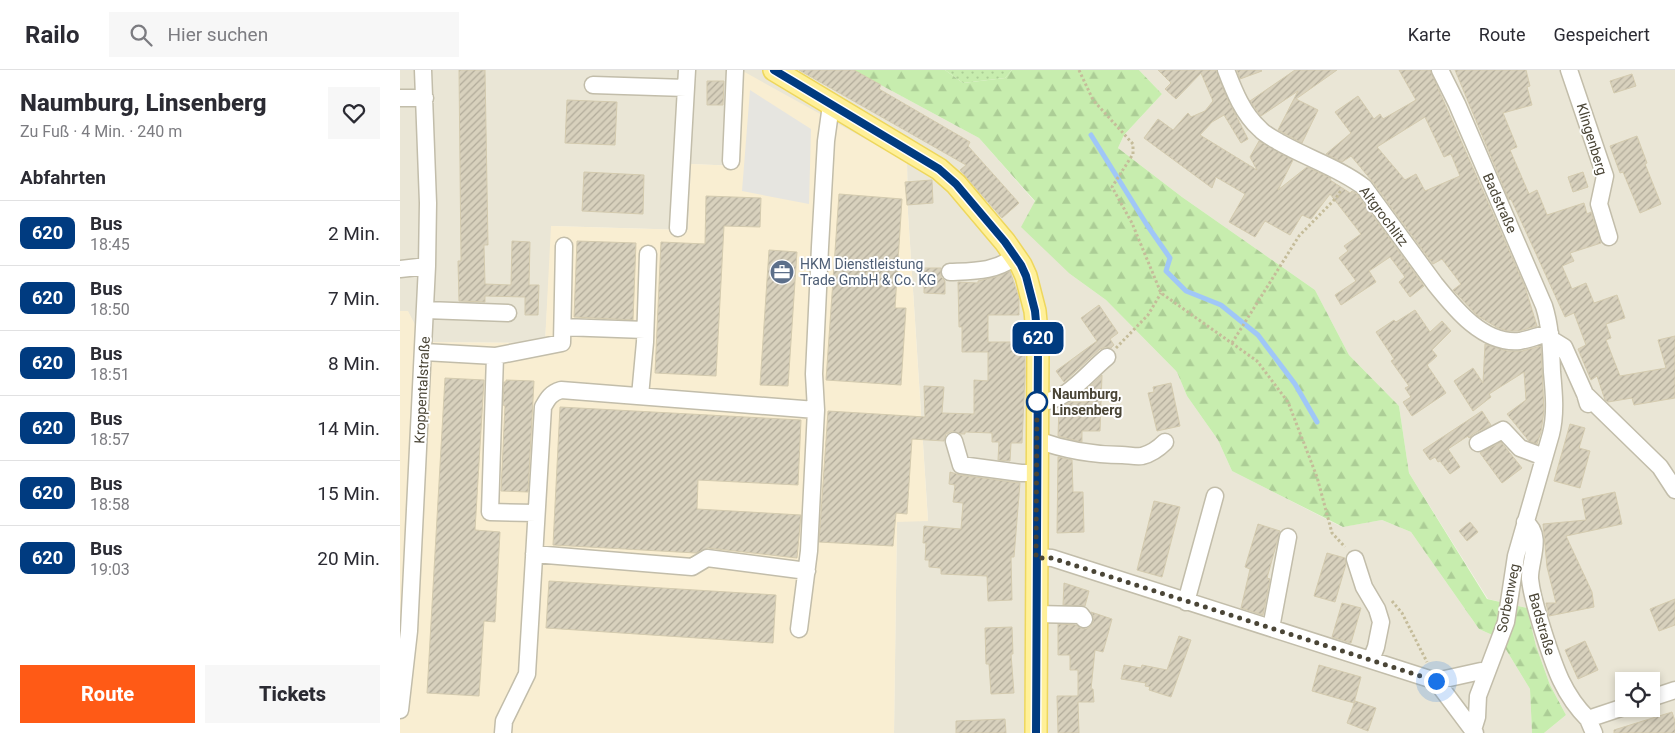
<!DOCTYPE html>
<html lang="de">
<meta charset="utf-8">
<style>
:root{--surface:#fff;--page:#f7f7f7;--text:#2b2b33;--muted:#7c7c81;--line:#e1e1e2;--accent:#ff5a16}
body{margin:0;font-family:Roboto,sans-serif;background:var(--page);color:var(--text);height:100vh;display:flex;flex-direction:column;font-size:19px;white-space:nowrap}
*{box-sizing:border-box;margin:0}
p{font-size:16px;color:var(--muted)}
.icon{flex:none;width:28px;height:28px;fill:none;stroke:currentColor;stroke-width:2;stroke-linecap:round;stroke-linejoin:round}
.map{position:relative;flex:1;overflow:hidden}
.panel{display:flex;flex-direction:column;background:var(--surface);width:400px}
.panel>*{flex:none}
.badge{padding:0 10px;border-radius:8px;font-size:18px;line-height:32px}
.tools{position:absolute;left:1215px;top:602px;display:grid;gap:10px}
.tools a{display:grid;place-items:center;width:45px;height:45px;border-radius:0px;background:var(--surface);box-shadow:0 2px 8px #0003;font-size:25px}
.you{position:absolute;width:25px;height:25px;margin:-12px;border:4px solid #fff;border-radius:50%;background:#1a73e8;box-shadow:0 0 0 8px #1a73e833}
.map>.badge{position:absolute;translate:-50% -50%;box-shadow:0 0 0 2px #fff}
h2{padding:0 20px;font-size:19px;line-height:45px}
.round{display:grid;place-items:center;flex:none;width:52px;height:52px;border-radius:0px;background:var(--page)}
.headline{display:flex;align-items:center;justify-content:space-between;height:85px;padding:0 20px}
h1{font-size:24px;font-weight:800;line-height:38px}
.button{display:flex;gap:10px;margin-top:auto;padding:10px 20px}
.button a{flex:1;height:58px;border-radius:0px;background:var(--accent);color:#fff;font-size:20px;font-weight:800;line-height:58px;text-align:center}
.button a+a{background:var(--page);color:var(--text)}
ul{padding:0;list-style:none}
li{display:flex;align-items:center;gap:15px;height:65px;padding:0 20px;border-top:1px solid var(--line)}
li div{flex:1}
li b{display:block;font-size:19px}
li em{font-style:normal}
li .badge{min-width:55px;font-weight:700;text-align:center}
header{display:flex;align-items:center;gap:30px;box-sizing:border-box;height:70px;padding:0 25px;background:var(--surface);border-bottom:1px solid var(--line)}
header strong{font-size:24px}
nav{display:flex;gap:28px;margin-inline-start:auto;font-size:18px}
.search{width:350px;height:45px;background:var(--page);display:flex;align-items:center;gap:12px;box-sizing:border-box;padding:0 18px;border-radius:0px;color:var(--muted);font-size:19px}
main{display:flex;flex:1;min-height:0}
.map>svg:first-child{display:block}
.residential{fill:#eae6d6;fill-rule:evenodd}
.commercial{fill:#f9eed2}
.grass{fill:url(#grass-dots)}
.forest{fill:url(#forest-firs)}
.parking{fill:#e6e5e0}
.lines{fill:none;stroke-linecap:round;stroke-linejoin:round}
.stream{stroke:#a0c7f7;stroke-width:5}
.building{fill:url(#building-hatch);stroke:#d4cbaf;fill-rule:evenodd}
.minor-casing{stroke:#c2bdaa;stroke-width:19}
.major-casing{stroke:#eed75d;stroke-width:24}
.path{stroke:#c5bc9a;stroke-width:3;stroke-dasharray:2.5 2.5;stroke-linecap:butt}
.minor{stroke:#fff;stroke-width:16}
.major{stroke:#fff098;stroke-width:21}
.line-casing{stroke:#fff;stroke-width:11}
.line{stroke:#003b80;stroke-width:8}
.walk{stroke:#4a4536;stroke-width:5;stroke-dasharray:0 9}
.stop-dot{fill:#fff;stroke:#003b80;stroke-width:2.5}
.labels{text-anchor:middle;stroke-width:4;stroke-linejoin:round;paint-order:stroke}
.street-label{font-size:14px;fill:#4a4536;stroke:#fff}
.service-label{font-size:14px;fill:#4e5e75;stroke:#fff;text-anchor:start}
.stop-label{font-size:14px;font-weight:bold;fill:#4a4536;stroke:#fff;text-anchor:start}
</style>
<header>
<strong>Railo</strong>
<div class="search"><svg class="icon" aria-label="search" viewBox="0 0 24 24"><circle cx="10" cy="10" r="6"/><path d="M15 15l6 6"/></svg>Hier suchen</div>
<nav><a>Karte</a><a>Route</a><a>Gespeichert</a></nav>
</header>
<main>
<section class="panel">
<div class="headline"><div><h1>Naumburg, Linsenberg</h1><p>Zu Fuß · 4 Min. · 240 m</p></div><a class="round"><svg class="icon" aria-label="heart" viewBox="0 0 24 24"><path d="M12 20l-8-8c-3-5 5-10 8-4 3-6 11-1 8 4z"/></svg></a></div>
<h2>Abfahrten</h2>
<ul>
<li><span class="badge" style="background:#003b80;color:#fff">620</span><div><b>Bus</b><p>18:45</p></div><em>2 Min.</em></li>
<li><span class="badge" style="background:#003b80;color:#fff">620</span><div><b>Bus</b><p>18:50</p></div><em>7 Min.</em></li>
<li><span class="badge" style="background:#003b80;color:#fff">620</span><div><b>Bus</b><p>18:51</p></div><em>8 Min.</em></li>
<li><span class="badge" style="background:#003b80;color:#fff">620</span><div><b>Bus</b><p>18:57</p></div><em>14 Min.</em></li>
<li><span class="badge" style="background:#003b80;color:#fff">620</span><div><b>Bus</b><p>18:58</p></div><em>15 Min.</em></li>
<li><span class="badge" style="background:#003b80;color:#fff">620</span><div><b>Bus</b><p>19:03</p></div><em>20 Min.</em></li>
</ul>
<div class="button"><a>Route</a><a>Tickets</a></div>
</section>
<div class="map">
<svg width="1275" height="663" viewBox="0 0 1275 663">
<defs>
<pattern id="grass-dots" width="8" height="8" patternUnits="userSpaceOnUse" patternTransform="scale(1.25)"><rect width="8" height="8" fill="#c7edae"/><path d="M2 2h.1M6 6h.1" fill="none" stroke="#accd96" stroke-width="1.8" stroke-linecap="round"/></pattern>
<pattern id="forest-firs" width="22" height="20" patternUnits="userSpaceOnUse" patternTransform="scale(1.25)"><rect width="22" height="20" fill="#c7edae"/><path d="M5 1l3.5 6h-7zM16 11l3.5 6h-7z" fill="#accd96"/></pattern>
<pattern id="building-hatch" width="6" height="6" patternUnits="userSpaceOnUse" patternTransform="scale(1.25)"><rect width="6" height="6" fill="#d8d1bd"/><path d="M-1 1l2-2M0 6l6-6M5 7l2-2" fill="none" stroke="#b1ab9a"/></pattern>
</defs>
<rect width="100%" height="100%" fill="#f5f3e8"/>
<path class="residential" d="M0 0H453L579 68 635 132 670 204 706 230 777 302 787 326 818 370 832 401 942 457 982 450 1011 462 1079 559 1099 568 1130 619 1132 663H494L497 451 528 450 508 143 507 92 338 96 291 94 288 160 152 156 145 273 24 272 8 242 0 241Z
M739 0H1275V663H1144L1166 645 1150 615 1136 576 1127 538 1088 529 1009 403 999 336 949 285 915 220 782 127 718 78 724 65 762 24ZM1224 611H1251V639H1224Z"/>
<path class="commercial" d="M341 0 507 92 508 143 528 451 497 452 494 663H0V241H8L24 272 145 273 151 156 288 160 291 94 338 96Z"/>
<path class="grass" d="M545 0H612L605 8 563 13Z"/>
<path class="forest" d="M453 0H545L563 13 605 8 612 0H739L762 24 724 65 718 78 782 127 915 220 949 285 999 336 1009 403 1087 529 1127 538 1136 576 1150 615 1166 645 1144 663H1132L1130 619 1099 568 1079 559 1011 462 982 450 943 457 832 401 818 370 787 326 777 302 706 230 670 204 621 157 635 131 579 68Z"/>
<path class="parking" d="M350 20 411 59 409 134 342 121Z"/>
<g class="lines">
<path class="stream" d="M691 65 747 155 770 188 766 201 786 221 821 235 858 265 895 314 917 352"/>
</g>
<path class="building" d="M59 0H85L88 175H84L85 214 111 215 112 171 130 172 129 215H139L138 245H125V227L85 226V232L59 231 58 191H61Z
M399 0H454L481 15 479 19 570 72 568 76 619 133 602 148 560 100 566 95Z
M758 0H816L827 28 848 69 841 73 824 45 812 52 800 65 857 100 850 87 859 71 893 90 878 120 907 97 931 108 930 110 950 123 952 121 957 124 1024 216 1010 227 999 212 1005 207 990 187 969 201 976 212 941 235 935 225 956 211 939 188 948 181 944 176 961 164 930 124 911 149 902 145 890 165 865 151 855 167 829 152 845 124 816 107 812 118 744 68 758 49 773 60 788 43 791 47 805 41 813 31 801 3 776 29 765 19 771 13Z
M837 0H861L862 1 840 9Z
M895 0H937L896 29 918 40 902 73 878 60 898 21 861 46 850 31Z
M999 0H1030L1125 217 1137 256 1119 261H1108L1098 258 1078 246 1053 220 1061 214 1042 189 1033 194 972 111 951 86 942 92 926 84 951 63 935 42 958 26 974 49 980 44 983 49 1016 30ZM1025 47 1044 87 1051 84 1060 106 1025 121 1016 104 1005 110 977 77Z
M1055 0H1126L1130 16 1127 17 1132 35 1103 43 1117 77 1110 80 1129 124 1137 120 1147 145 1184 133 1187 144 1191 142 1201 173 1170 183 1174 191 1162 196 1172 219 1186 213 1194 233 1217 225 1225 248 1206 254 1211 268 1206 270 1220 306 1266 298 1258 270 1275 266V328L1234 335 1232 328 1208 332 1205 330 1197 306 1191 310 1178 279 1186 275 1174 243 1165 247 1111 129 1109 130Z
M1232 4 1236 16 1214 23 1210 11Z
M307 11H324L323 35H307Z
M167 30 217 32 215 75 165 73Z
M1237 66 1247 93 1245 94 1261 134 1240 143 1223 102 1220 103 1210 76Z
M184 102 244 105 243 144 182 141Z
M1183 102 1188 117 1173 122 1168 107Z
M532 110 533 133 507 135 505 112Z
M439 124 502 129 495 238H506L501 315 426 310Z
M306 126 361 128 360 157 324 156 316 306 255 303 261 172 305 174Z
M177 171 236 173 233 250 174 247Z
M369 180 397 182 388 316 360 315Z
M524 198H541V207L545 211V224L524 223Z
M610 201 619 228V245H588V272H625V306L622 373H611L610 391 598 390 599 372H592V363L565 362V364H561L552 361 546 364 544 371 512 369 507 444 496 443 493 476 419 472 428 341 525 347 524 316 544 317 542 343 574 344V310L588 311V282H562V257H559L558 212 578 213V211L595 207Z
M699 235 718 263 710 269 714 275 711 278 706 277 700 279 664 312 656 301 697 271 681 248Z
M1015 240 1030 262 1042 251 1051 261 1032 280 1037 286 1027 295 1046 323 1012 346 1003 332 1011 327 1005 318 1009 316 991 291 994 289 976 262 994 250 996 252Z
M1085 274 1107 281H1122L1141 276 1144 341 1141 362 1137 374 1129 371 1107 344 1126 330 1124 302 1089 324 1091 327 1073 341 1054 311 1073 298 1083 313Z
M702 305 700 361H682V372L658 366 659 338 671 332H687V319Z
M45 308 84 310 75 460 100 462 95 552 84 551 79 626 27 623Z
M106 310 134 311 128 422 101 421 105 336 103 335 104 312H106Z
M771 313 780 356 757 361 748 323 754 322 753 317Z
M160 337 401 350 398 415 298 410 297 439 401 445 397 488 308 478 296 483 153 475Z
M1082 341 1091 355 1073 364 1069 368 1068 366 1048 379 1060 397 1050 404 1040 391 1038 392 1035 387 1030 390 1023 380Z
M1170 354 1185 358 1179 378 1190 381 1180 418 1154 411Z
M1101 372 1122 398 1102 413 1080 383Z
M658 387 672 390 673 422H683L684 462 657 463Z
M550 402 560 405 620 413 614 487H611L612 530 588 531 587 506 541 504V498L529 497V490H525L526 473H523L524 456 561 459 563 433 553 432 555 415 549 414Z
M1215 422 1222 454 1166 466 1192 522 1194 537 1149 546 1146 533H1156L1147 497 1143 454 1186 450 1182 429Z
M754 431 780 437 762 507 737 500Z
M1070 452 1078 462 1067 471 1059 461Z
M858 454 880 461 867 508 870 509 863 545 841 538 850 499 845 497Z
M927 483 945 488 946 494 935 532 914 526Z
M149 511 376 525 373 573 146 558Z
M664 513 689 521 685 536 663 535Z
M1275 529V555L1259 561 1250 539Z
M942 533 961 538 951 573 932 567Z
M691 542 712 549 703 582 695 580 691 619H693L694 632H678L679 663H658L657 626H678V600H670V585H658V554L676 555 681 558 686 559 690 557 693 552 694 547Z
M612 557 613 584H611L614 623 591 624 589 594H586L585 558Z
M779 566 791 570 771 627 749 620 750 617 745 616 746 613 721 609 724 595 741 598 742 595 767 600Z
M1185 571 1198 600 1178 609 1165 580Z
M919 595 961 607 954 633 912 621Z
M955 631 976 638 968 661 947 653Z
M1272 642 1275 651V663H1214V660Z
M605 649 606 663H556V651Z"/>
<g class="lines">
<defs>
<path id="minor" d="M826 0C834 21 843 44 860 59 865 65 873 68 879 72 907 88 939 98 964 117L1035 214C1055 239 1084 275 1120 271 1130 269 1140 265 1150 263
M1040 0 1057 34 1144 236C1151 258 1151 280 1152 302 1154 323 1156 344 1151 364L1116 486 1106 552 1078 626 1077 647 1073 660
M1169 0 1205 106 1199 134 1209 167
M193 15 286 18
M0 28H25
M331 91 335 0
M278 158 287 0
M0 199 27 196
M550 202C574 201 595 202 616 186
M26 240 108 243
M163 257 245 260
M1151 269 1164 277 1185 324 1188 334
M24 282 95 286 162 273 164 176
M95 286 90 442 136 443
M1185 324 1260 397 1275 420
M240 326 245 272 248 184
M638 332C666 333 686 304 707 287
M637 370C665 380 692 385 722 385 728 385 736 387 742 386 750 384 759 378 765 372
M554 371 561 395 621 403H637
M1078 373 1103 360 1120 378 1144 387
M1125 452C1144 465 1129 492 1130 509 1132 528 1138 544 1143 561 1154 595 1162 623 1188 649L1224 637
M134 484 292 497 307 488 407 501
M636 487 652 488 1036 611 1081 601 1086 603
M955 489 964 517 977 539 981 552 976 577 971 590
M786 532 815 426
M636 544 681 545 684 549
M871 558 888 467
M399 559 409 481 416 340 414 304 420 177 426 71 431 35
M1036 611 1075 663
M1251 628 1275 620
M0 640 9 561 27 196 28 133 23 0
M1188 649 1194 663
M103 663 104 651 127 604 143 337C148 328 151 323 161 320L416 340"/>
<path id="major" d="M374 0 539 99 556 114 605 172 621 195 626 206 635 241 638 273 636 663"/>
</defs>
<use href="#minor" class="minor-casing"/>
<use href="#major" class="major-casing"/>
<path class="path" d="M679 0 693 30 733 74V84L712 117 732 153 761 223 857 291 888 332 917 407 932 463 945 477
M832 273 899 166 936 128 942 119
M716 278 748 245 761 223
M992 531 1002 543 1027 592"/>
<use href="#minor" class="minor"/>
<use href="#major" class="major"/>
</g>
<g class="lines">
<defs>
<path id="line" d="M374 0 539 99 556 114 605 172 621 195 626 206 635 241 638 273 636 663"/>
</defs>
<use href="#line" class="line-casing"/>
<use href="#line" class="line"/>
<path class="walk" d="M637 332 636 488H652L1036 611"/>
</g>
<defs>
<symbol id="office-disc" viewBox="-11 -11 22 22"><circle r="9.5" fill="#5c6f8a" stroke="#fff"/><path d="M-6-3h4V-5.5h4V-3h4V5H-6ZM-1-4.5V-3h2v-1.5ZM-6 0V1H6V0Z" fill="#fff"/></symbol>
</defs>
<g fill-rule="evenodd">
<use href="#office-disc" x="368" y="188" width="28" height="28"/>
</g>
<circle class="stop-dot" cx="637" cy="332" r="10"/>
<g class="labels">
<g class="street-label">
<text transform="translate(1192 69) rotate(73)" y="5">Klingenberg</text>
<text transform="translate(1100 133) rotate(66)" y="5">Badstraße</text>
<text transform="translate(984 146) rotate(53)" y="5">Altgrochlitz</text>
<text transform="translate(22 320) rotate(-87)" y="5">Kroppentalstraße</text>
<text transform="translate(1108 528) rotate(-79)" y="5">Sorbenweg</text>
<text transform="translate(1142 554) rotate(74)" y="5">Badstraße</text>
</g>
<g class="service-label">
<text x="400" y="199">HKM Dienstleistung<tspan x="400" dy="16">Trade GmbH &amp; Co. KG</tspan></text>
</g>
<g class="stop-label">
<text x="652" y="329">Naumburg,<tspan x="652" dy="16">Linsenberg</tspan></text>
</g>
</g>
</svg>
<div class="tools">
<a><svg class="icon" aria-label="locate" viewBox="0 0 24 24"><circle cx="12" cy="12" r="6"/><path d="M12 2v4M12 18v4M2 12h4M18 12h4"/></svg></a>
</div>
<div class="you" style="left:1036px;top:611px"></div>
<b class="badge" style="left:638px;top:268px;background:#003b80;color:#fff">620</b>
</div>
</main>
